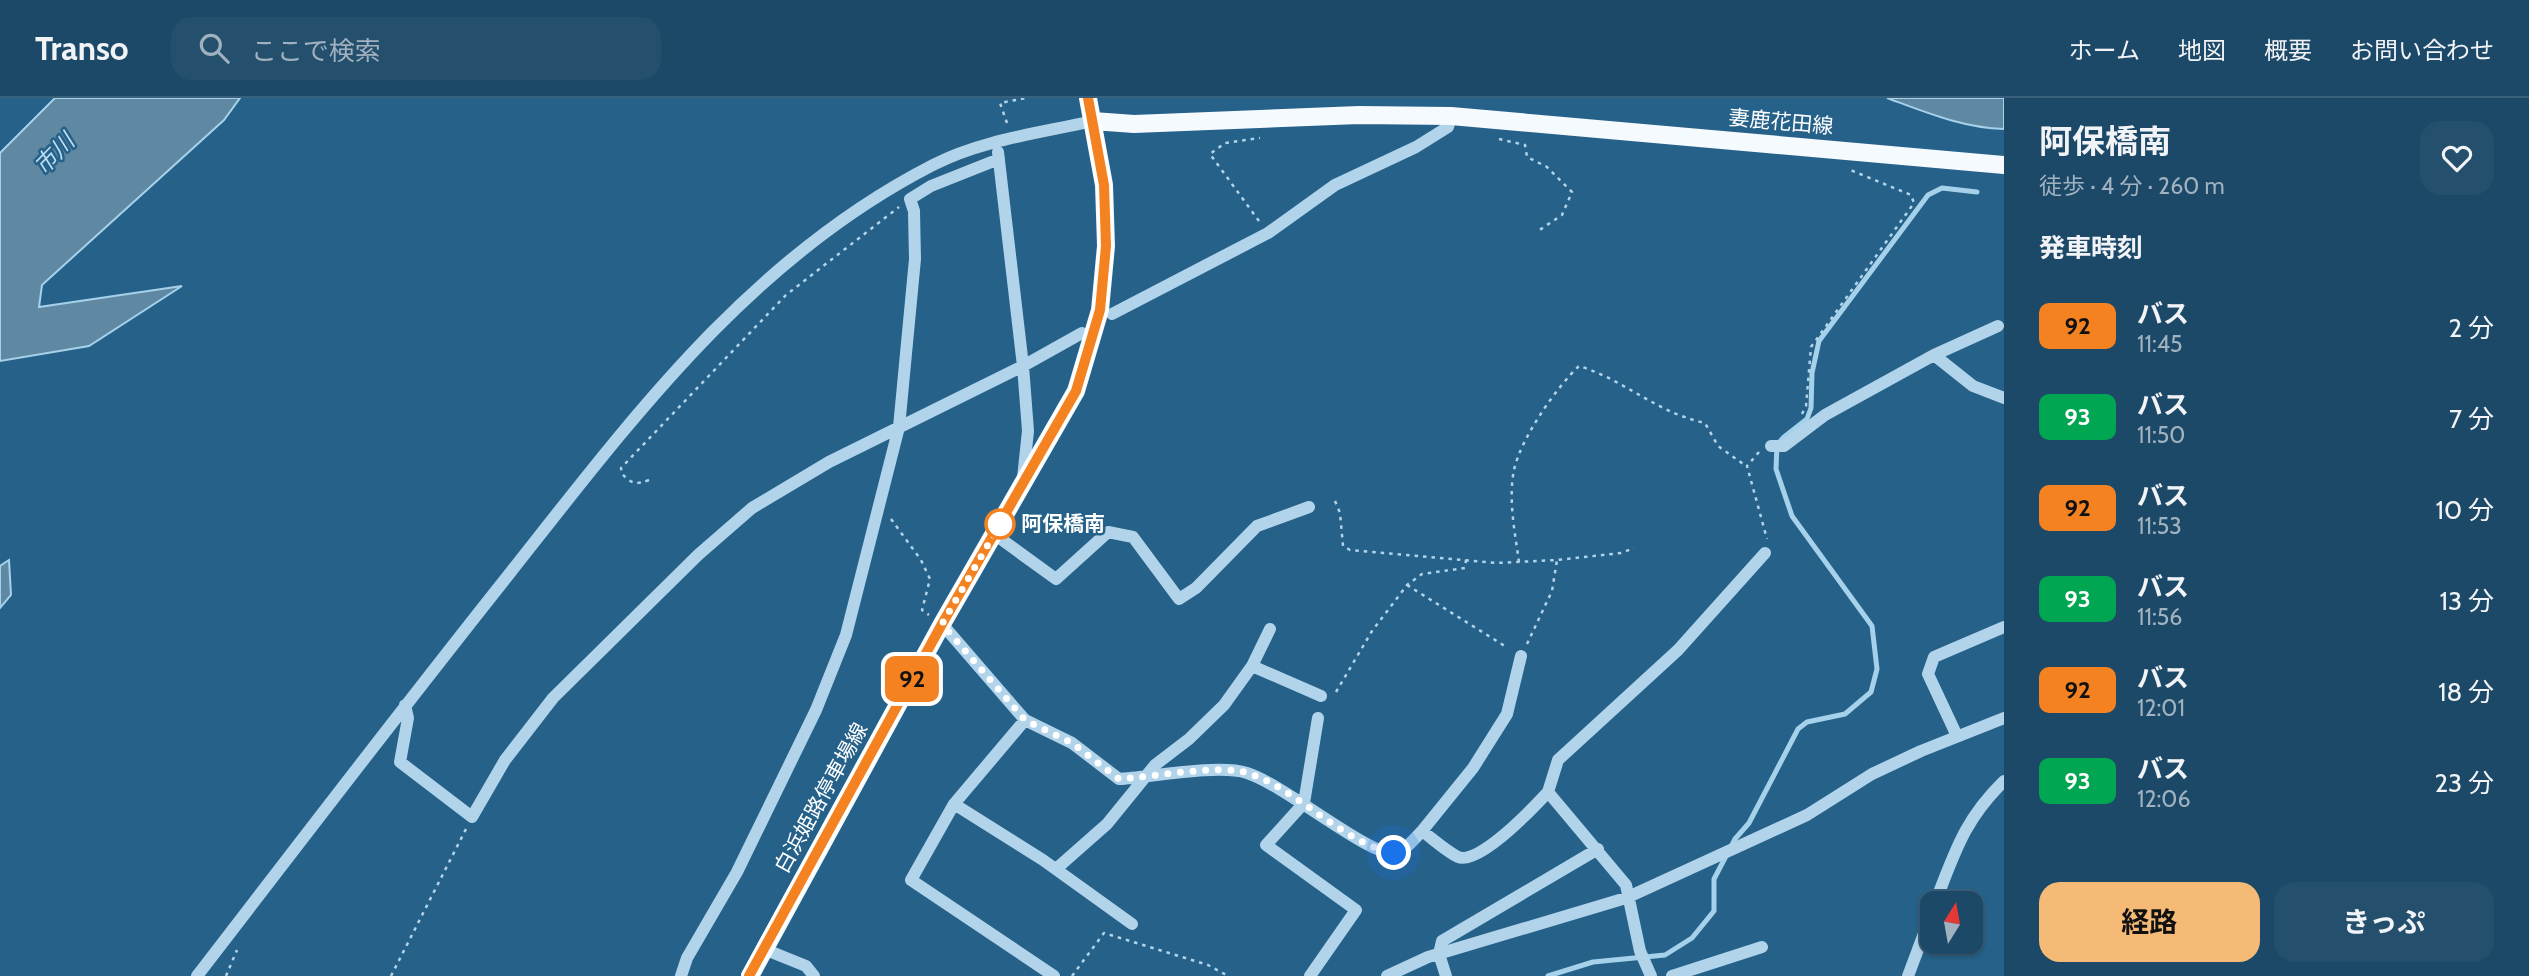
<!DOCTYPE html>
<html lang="ja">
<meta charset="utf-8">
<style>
:root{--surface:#1c4967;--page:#25506d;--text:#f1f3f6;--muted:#a0b2c0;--line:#3a617b;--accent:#f4ba76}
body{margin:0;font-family:Cabin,"Noto Sans JP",sans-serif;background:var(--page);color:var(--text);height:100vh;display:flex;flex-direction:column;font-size:26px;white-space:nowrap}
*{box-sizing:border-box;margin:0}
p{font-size:23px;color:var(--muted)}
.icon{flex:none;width:38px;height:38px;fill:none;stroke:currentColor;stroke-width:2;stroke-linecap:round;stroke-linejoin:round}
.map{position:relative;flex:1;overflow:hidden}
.sheet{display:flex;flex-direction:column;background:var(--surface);width:525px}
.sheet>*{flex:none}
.badge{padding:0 14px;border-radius:10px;font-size:24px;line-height:46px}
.needle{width:46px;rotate:11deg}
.buttons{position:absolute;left:1920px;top:793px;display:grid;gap:14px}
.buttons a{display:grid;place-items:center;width:63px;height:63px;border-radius:14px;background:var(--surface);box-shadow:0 2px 5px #0004,0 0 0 2px var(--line);font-size:35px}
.you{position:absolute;width:35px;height:35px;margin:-18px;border:5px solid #fff;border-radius:50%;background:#1a73e8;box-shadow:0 0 0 10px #1a73e833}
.map>.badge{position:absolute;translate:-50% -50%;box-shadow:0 0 0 4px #fff}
h2{padding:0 35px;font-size:26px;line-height:63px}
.round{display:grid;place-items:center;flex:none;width:74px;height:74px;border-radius:21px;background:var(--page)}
.overview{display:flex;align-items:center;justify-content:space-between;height:119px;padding:0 35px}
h1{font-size:33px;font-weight:700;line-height:52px}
.button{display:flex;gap:14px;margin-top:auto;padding:14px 35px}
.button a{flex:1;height:80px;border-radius:21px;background:var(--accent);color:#111;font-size:28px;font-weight:700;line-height:80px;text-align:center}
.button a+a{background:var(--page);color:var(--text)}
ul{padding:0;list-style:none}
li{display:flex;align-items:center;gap:21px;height:91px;padding:0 35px}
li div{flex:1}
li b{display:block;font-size:26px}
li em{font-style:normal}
li .badge{min-width:77px;font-weight:700;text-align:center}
header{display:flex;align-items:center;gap:42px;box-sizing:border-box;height:98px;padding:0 35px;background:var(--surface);border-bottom:2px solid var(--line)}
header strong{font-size:33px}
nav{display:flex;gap:38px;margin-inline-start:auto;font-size:24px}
.search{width:490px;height:63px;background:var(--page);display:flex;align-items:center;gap:18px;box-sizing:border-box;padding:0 24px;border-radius:21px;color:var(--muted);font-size:26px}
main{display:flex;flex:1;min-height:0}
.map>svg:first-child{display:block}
.water{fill:#5f88a3;stroke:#a6d1ea;stroke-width:2}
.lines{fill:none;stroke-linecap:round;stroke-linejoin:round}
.stream{stroke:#a6d1ea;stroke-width:5}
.path{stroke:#b2d4ea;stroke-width:2.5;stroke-dasharray:3.5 5;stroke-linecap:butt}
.minor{stroke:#b2d4ea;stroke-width:12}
.major{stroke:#f5fafe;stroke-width:18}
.line-casing{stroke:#fff;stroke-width:16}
.line{stroke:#f58220;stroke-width:10}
.walk{stroke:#fff;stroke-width:7;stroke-dasharray:0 12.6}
.stop-dot{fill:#fff;stroke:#f58220;stroke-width:3.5}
.labels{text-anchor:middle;stroke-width:5;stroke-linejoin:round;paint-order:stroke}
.street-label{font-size:21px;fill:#fff;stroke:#256189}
.stop-label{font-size:21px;font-weight:bold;fill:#fff;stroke:#256189;text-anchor:start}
.water-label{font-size:23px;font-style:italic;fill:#bdddf1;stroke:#256189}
</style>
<header>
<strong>Transo</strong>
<div class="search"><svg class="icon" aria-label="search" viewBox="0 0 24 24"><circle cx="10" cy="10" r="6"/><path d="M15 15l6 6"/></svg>ここで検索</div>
<nav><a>ホーム</a><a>地図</a><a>概要</a><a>お問い合わせ</a></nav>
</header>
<main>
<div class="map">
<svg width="2004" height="878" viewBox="0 0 2004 878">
<rect width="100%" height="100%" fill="#256189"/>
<path class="water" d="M55 0H240L224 22 42 187 39 209 182 188 89 248 0 263V55Z
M1887 0H2004V31C1963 30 1925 14 1887 0Z
M9 462 11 497 0 510V468Z"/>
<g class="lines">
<path class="stream" d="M1548 878 1593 864 1665 857 1692 840 1714 813V781L1735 741 1749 725 1798 631 1807 624 1845 616 1871 594 1877 571 1872 528 1792 418 1776 371 1777 347 1784 339 1807 321 1811 310 1812 275 1819 243 1928 97 1942 90 1977 94"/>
<path class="path" d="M1007 25 1000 5 1026 0
M1499 41 1525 47 1527 59 1547 69 1572 94 1562 117 1538 133
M1259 123 1210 56 1225 45 1260 40
M1802 316 1806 308 1811 249 1914 105 1911 97 1848 71
M1759 354 1747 368 1767 441
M649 382C636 387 632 386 622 376L621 370 786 197 899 109
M1335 403 1340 415 1343 448 1350 452 1496 465 1557 462 1621 455 1634 450
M891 421 921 462 930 481 922 512 929 517
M1519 464C1515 435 1508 401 1514 372 1521 340 1556 290 1579 268 1625 282 1655 314 1705 325L1718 348 1746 368
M1407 487 1508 550
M1527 546 1552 493 1557 462
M1336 594 1372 533 1407 487 1422 476 1465 470 1466 462
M226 878 237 852
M391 878 466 731
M1072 878 1104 835 1208 867 1228 878"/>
<path class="minor" d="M998 54 1023 268 1028 333 1023 380
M1112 216 1268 135 1335 87 1416 49 1448 29 1451 18
M1934 257 1998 228
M1771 348H1784L1825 317 1934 257 1973 288 2004 300
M994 436 1056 481 1108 434 1133 439 1179 501 1196 490 1257 428 1309 409
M942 526 1025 622 1072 645 1119 681C1151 679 1218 666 1247 675 1283 686 1368 757 1393 755 1404 755 1414 741 1422 733 1433 741 1446 753 1458 759 1479 768 1534 709 1548 694L1626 787 1640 853 1651 878
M1252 568 1321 598
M405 607 408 620 400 664 472 719 505 662 553 600 698 457 752 410 829 364 1023 268 1082 235
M1025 622 954 706 911 782 1054 878
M1957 638 1928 576 1934 559 2004 529
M1548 694 1558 662 1678 552 1765 455
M954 706 1043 762 1132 826
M1422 733 1473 670 1507 616 1521 558
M1056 771 1107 726 1155 667 1189 641 1224 607 1252 568 1270 531
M1935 805C1955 754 1964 722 2004 683
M764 851 806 868 814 878
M197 878C301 743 404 608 510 475 634 318 751 160 933 67 981 42 1040 35 1093 23
M681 878 687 860 737 774 816 612 846 537 899 329 915 161 914 113 910 101 931 88 999 61
M1310 878 1356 812 1266 747 1304 705 1318 620
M1387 878 1428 859 1626 800 1807 717 1872 676 1921 653 2004 620
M1446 878 1439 856 1442 843 1598 751
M1672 878 1762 849
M1908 878 1932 814"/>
<path class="major" d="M1093 23 1134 26 1359 17 1451 18 2004 67
M750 878 942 526 1076 293 1100 212 1106 148 1104 87 1088 0"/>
</g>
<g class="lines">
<defs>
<path id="line" d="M749 878 942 526 1076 293 1100 212 1106 148 1104 87 1088 0"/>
</defs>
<use href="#line" class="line-casing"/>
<use href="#line" class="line"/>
<path class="walk" d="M1000 426 942 526 1025 622 1072 645 1119 681C1151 679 1220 666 1248 675 1299 692 1342 745 1394 755"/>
</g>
<circle class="stop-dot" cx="1000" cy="426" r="14"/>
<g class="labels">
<g class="street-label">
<text transform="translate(1781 24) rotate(5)" y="7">妻鹿花田線</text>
<text transform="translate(821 700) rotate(-61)" y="7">白浜姫路停車場線</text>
</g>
<g class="stop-label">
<text x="1021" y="433">阿保橋南</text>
</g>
<g class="water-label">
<text transform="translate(54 56) rotate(-46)" y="8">市川</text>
</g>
</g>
</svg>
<div class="buttons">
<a><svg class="needle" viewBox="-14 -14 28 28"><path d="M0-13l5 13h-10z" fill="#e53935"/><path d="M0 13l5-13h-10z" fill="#a0b2c0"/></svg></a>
</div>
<div class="you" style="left:1394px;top:755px"></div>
<b class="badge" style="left:912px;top:581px;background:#f58220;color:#111">92</b>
</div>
<section class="sheet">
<div class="overview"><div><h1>阿保橋南</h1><p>徒歩 · 4 分 · 260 m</p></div><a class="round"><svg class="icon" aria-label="heart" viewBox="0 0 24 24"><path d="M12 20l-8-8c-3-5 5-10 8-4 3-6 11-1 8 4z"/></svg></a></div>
<h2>発車時刻</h2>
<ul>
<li><span class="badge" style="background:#f58220;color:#111">92</span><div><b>バス</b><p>11:45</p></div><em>2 分</em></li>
<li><span class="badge" style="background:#00a651;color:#fff">93</span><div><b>バス</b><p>11:50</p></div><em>7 分</em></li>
<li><span class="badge" style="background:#f58220;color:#111">92</span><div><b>バス</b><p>11:53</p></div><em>10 分</em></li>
<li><span class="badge" style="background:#00a651;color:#fff">93</span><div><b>バス</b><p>11:56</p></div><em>13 分</em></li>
<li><span class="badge" style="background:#f58220;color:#111">92</span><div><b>バス</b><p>12:01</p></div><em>18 分</em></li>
<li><span class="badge" style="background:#00a651;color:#fff">93</span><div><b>バス</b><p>12:06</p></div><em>23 分</em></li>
</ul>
<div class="button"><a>経路</a><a>きっぷ</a></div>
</section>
</main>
